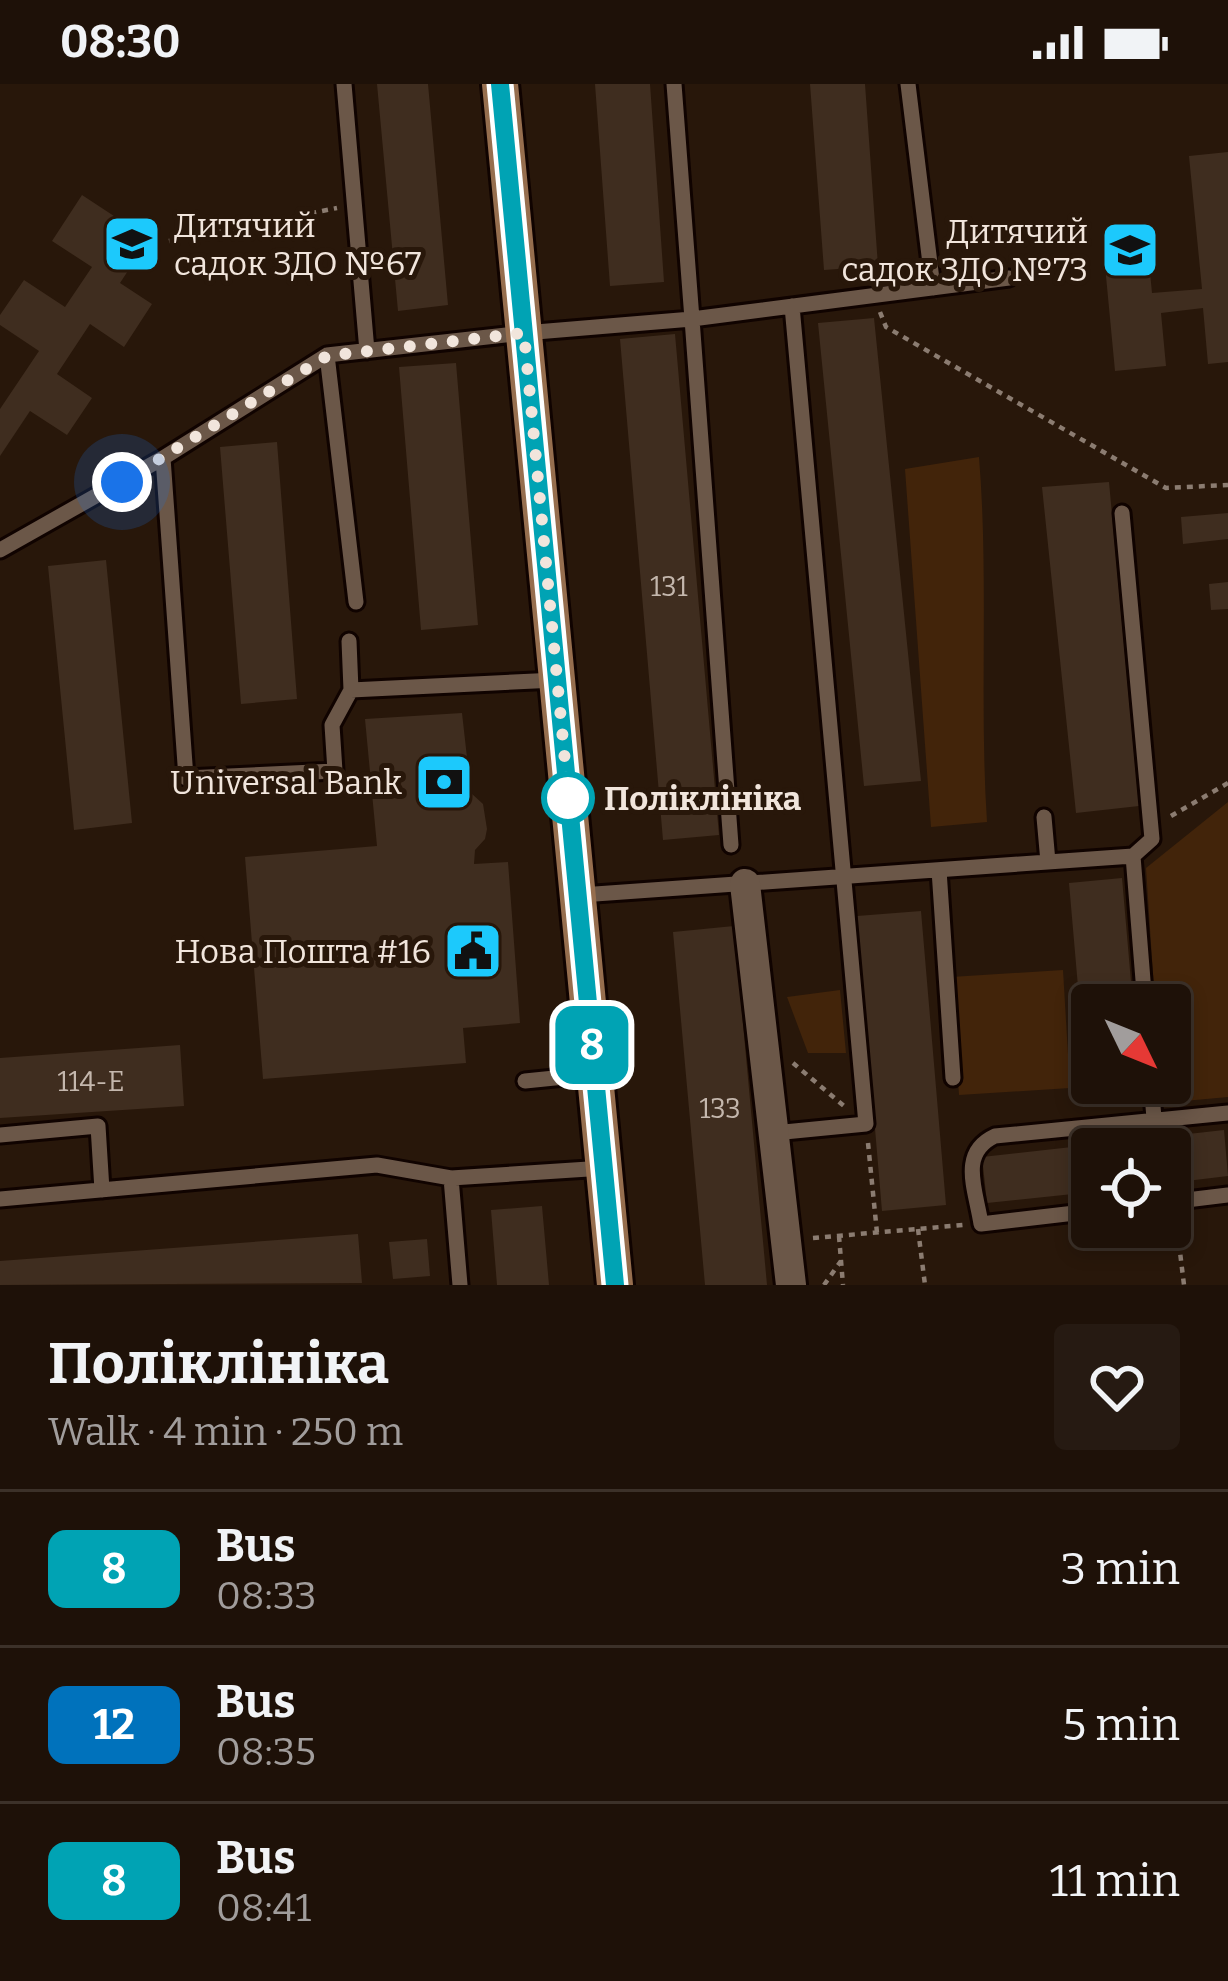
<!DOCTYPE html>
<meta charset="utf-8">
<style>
:root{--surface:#1e1108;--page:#261a12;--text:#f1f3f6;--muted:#a19d9c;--line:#3c3129}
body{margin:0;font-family:Bitter,serif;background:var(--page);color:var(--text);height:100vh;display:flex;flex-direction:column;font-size:45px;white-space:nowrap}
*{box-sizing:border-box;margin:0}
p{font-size:39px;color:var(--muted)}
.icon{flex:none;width:66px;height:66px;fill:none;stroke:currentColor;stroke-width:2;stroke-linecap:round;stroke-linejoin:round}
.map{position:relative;height:1201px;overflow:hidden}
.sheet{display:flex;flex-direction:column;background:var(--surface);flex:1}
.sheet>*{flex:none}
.badge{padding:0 24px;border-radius:18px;font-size:42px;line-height:78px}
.needle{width:78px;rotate:133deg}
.controls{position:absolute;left:1071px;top:900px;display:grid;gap:24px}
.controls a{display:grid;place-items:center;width:120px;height:120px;border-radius:12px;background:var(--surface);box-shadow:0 6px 18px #0003,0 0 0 3px var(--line);font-size:60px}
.you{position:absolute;width:60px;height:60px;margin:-30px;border:9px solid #fff;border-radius:50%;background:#1a73e8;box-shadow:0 0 0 18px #1a73e833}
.map>.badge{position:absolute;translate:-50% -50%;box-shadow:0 0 0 6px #fff}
.round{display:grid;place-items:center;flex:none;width:126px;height:126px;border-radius:12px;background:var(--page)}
.overview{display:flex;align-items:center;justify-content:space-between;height:204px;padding:0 48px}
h1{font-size:57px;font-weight:700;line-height:90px}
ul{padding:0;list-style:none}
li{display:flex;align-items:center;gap:36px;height:156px;padding:0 48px;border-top:3px solid var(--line)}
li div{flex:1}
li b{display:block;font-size:45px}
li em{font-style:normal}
li .badge{min-width:132px;font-weight:700;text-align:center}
.status{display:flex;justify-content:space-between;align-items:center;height:84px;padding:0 60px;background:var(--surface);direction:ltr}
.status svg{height:33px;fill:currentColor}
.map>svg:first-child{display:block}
.green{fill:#42240a}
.building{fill:#3f2d1f}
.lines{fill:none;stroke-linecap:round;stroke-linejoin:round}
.lane-casing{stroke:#100300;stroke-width:21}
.street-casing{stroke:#100300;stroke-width:36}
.secondary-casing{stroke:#100300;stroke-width:42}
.path{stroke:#8b7c71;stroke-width:4.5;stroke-dasharray:6 6;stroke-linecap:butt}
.lane{stroke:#6b5748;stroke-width:15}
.street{stroke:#6b5748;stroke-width:30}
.secondary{stroke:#966e4e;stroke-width:36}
.line-casing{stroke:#fff;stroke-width:27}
.line{stroke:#00a3b4;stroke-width:18}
.walk{stroke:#f1e5dc;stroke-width:12;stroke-dasharray:0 21.6}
.stop-dot{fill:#fff;stroke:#00a3b4;stroke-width:6}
.labels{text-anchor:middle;stroke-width:10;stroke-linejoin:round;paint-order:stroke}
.number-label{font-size:27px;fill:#c4b7ad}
.poi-label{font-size:33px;fill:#f1e5dc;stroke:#28170a;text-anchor:end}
.stop-label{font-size:33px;font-weight:bold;fill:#f1e5dc;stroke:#28170a;text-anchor:start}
</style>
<div class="status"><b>08:30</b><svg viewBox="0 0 49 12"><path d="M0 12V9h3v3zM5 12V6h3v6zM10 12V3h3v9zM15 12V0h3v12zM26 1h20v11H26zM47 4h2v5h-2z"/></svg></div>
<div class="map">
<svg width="1228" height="1201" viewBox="0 0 1228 1201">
<rect width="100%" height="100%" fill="#28170a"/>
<path class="green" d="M979 373C989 495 979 616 987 738L931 743 905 385Z
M1228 718V1013L1162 1019 1160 999H1170V921H1155L1146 784Z
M1063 886 1070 1004 959 1011 951 893Z
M840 906 846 969H808L787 913Z"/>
<path class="building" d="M377 0H428L448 221 398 227Z
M595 0H650L664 198 610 202Z
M810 0H865L878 182 824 186Z
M1228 68V278L1208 280 1203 224 1161 229 1166 282 1115 287 1104 171 1148 167 1152 209 1202 205 1189 72Z
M82 111 149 155 120 199 152 220 124 263 90 240 57 290 92 314 67 351 30 327 0 372V325L39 267 0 241V231L24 196 65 223 92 183 52 157Z
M874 234 921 697 864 702 818 239Z
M675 250 719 751 663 756 620 255Z
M456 279 478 541 421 546 399 283Z
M277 358 297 615 241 620 220 363Z
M1109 398 1139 722 1076 729 1042 403Z
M1228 429V455L1183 460 1181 433Z
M106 476 132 739 74 746 48 482Z
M1228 498V525L1211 526 1209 500Z
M462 629 471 709 483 720 487 745 485 755 475 766 474 780 508 778 520 939 463 944 466 979 263 995 245 773 377 762 365 635Z
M1122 794 1133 921H1092V994L1086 995 1069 799Z
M921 827 946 1121 882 1127 857 832Z
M734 842 767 1201H705L673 848Z
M180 961 184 1022 0 1034V974Z
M1224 1046 1228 1092 1170 1099V1065H1092V1108L987 1119 982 1073Z
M542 1122 549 1201H497L491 1126Z
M358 1150 362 1199 0 1201V1177Z
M427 1155 430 1192 393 1195 389 1158Z"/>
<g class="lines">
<defs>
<path id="lane" d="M344 0 367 267
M908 0 933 204
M327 271 356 518
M163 374 186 694 335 687 332 641 351 606
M0 466 163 374 327 271 524 249 692 235 674 0
M349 557 351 606 556 596
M1044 733 1048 778
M731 761 692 235 1009 194
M1133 772 1145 921
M939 786 953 994
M581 811 1133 772 1152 755 1122 429
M525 997 594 990
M1151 999 1154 1034
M774 1049 866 1040 792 222
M0 1051 98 1042 102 1106
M451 1094 460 1201
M0 1115 377 1081 451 1094 604 1084
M1170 1118 1228 1111
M1092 1127 981 1140C976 1106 958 1069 995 1052L1228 1029"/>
<path id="street" d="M745 800 791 1201"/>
<path id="secondary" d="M500 0 615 1201"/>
</defs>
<use href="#lane" class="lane-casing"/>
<use href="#street" class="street-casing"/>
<use href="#secondary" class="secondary-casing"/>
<path class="path" d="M169 157 337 124
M880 228 886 243 1166 404 1228 401
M1171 732 1228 699
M793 979 844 1022
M868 1059 877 1149
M1176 1135 1184 1201
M918 1145 925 1201
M839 1152 843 1201
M813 1154 963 1141
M824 1201 841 1177"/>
<use href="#lane" class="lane"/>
<use href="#street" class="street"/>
<use href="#secondary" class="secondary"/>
</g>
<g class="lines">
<defs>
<path id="line" d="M500 0 615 1201"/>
</defs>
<use href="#line" class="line-casing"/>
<use href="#line" class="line"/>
<path class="walk" d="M122 398 327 272 524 249 570 730 568 714"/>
</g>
<defs>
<symbol id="school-square" viewBox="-11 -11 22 22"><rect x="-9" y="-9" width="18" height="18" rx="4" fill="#1cc9fc" stroke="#28170a"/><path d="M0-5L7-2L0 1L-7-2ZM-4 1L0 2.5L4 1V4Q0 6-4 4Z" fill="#111"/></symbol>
<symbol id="bank-square" viewBox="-11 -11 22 22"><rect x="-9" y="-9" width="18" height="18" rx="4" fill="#1cc9fc" stroke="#28170a"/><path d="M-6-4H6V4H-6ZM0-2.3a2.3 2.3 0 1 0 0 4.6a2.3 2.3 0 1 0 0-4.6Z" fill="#111"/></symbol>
<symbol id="civic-square" viewBox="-11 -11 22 22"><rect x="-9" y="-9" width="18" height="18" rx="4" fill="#1cc9fc" stroke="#28170a"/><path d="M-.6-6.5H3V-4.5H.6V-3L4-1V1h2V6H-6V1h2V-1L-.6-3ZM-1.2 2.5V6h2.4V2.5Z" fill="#111"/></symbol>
</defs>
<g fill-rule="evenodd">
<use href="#school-square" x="99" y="127" width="66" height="66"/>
<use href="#school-square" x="1097" y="133" width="66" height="66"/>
<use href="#bank-square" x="411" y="665" width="66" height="66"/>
<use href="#civic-square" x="440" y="834" width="66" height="66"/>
</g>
<circle class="stop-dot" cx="568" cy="714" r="24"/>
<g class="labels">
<g class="number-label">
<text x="669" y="512">131</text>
<text x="91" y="1007">114-Е</text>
<text x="720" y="1034">133</text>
</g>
<g class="poi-label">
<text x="174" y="153" text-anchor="start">Дитячий<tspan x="174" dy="38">садок ЗДО №67</tspan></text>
<text x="1088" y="159">Дитячий<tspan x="1088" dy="38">садок ЗДО №73</tspan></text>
<text x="402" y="710">Universal Bank</text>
<text x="431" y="879">Нова Пошта #16</text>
</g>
<g class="stop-label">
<text x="604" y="726">Поліклініка</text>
</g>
</g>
</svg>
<div class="controls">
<a><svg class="needle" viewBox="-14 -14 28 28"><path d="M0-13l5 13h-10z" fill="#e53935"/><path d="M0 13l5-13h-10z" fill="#a19d9c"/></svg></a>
<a><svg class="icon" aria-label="locate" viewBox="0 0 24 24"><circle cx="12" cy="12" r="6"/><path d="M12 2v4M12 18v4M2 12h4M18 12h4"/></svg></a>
</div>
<div class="you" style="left:122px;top:398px"></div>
<b class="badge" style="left:592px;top:961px;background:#00a3b4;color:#fff">8</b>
</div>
<section class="sheet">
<div class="overview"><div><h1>Поліклініка</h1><p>Walk · 4 min · 250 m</p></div><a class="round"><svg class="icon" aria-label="heart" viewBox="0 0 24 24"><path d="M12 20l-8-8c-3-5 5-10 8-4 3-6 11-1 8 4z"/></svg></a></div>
<ul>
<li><span class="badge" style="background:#00a3b4;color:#fff">8</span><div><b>Bus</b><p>08:33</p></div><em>3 min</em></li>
<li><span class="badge" style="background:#0072bc;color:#fff">12</span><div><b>Bus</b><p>08:35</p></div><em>5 min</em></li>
<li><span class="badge" style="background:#00a3b4;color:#fff">8</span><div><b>Bus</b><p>08:41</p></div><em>11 min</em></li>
</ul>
</section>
